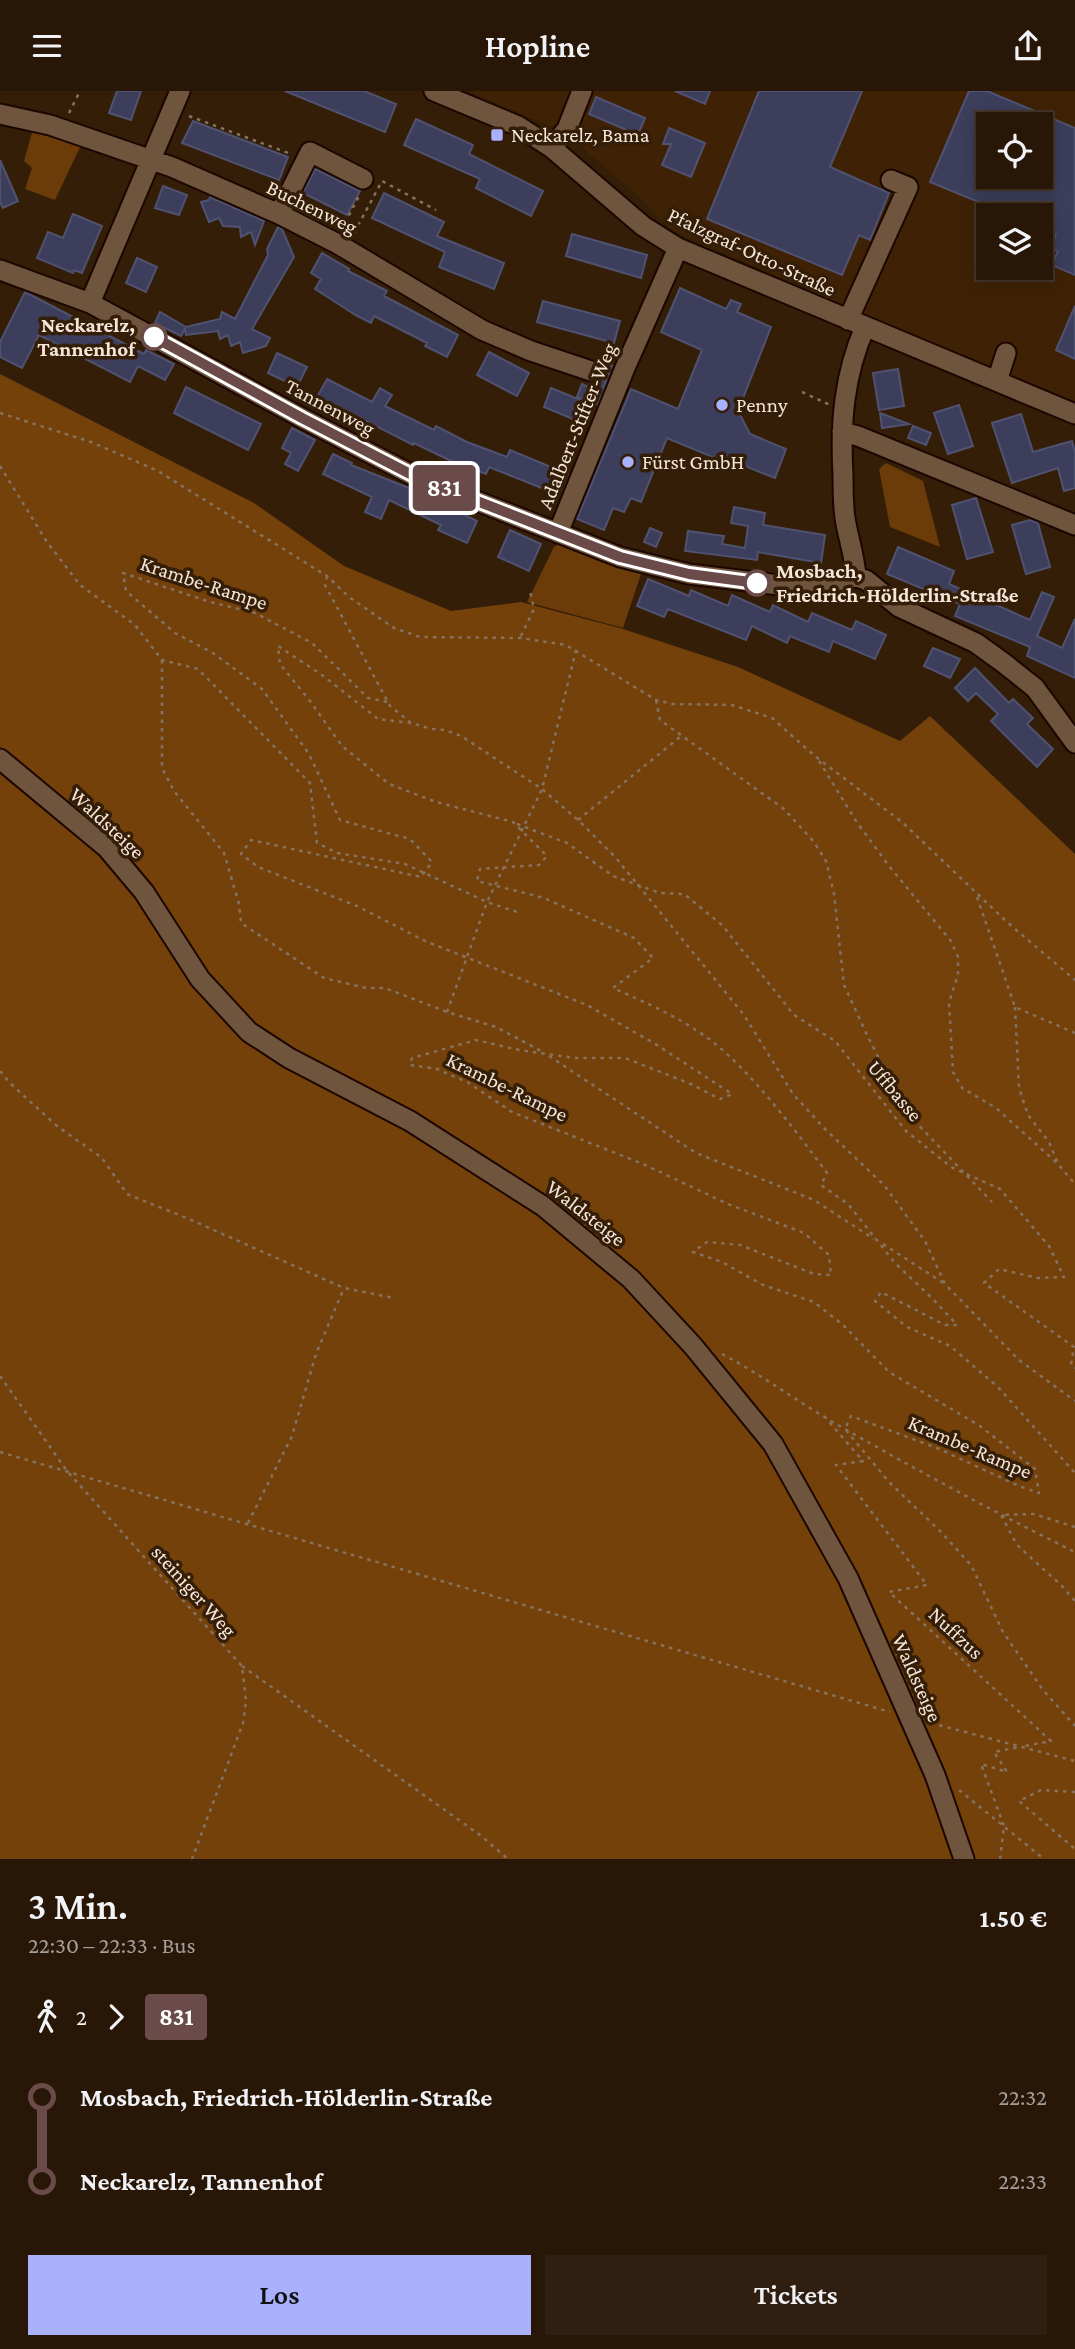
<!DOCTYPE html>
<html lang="de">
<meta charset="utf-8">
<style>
:root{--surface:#281606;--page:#301f10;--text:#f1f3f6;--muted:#a59f9b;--line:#443528;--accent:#a9b0fc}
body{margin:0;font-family:"Crimson Pro",serif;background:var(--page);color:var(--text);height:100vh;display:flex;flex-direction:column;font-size:26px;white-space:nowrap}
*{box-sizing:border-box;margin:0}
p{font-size:23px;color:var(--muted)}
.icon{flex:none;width:38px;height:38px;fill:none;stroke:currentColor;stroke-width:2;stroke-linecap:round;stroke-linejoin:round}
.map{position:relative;height:1768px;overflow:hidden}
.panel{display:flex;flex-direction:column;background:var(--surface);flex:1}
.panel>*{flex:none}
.badge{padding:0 14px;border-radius:5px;font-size:24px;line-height:46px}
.controls{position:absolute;left:976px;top:21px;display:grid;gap:14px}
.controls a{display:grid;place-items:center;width:77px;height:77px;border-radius:0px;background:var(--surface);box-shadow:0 4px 18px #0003,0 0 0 2px var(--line);font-size:35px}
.map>.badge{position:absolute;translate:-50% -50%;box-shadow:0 0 0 4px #fff}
.legs{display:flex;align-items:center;gap:10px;height:77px;padding:0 28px;font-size:23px}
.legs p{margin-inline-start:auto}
.summary{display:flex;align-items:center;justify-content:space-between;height:119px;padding:0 28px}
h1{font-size:38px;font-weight:600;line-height:52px}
.primary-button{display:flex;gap:14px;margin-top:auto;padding:14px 28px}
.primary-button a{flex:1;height:80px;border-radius:0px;background:var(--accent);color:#111;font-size:28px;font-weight:600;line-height:80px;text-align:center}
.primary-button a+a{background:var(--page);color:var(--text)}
ul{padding:0 28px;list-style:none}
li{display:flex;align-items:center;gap:24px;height:84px;font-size:26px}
li i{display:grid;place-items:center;width:10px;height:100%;margin:0 9px;background:currentColor}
li i::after{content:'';width:18px;height:18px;margin:-9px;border:5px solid;border-radius:50%;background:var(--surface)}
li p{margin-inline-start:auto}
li:first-child i{background:linear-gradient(#0000 50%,currentColor 0)}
li:last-child i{background:linear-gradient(currentColor 50%,#0000 0)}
header{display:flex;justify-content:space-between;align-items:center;height:91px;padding:0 28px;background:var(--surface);font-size:32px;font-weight:600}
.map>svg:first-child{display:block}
.built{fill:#3f2206;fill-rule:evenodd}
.green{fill:#6b3b09}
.forest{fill:#74410a}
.building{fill:#3c3e5b;stroke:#4f5270;stroke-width:2;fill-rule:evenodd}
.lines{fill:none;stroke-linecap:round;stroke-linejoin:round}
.minor-casing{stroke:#1c0700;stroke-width:23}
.path{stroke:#86725f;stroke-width:2.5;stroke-dasharray:3.5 5;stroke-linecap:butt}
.minor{stroke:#6f543e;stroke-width:19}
.line-1-casing{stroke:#fff;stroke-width:16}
.line-1{stroke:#6a4b49;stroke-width:10}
.poi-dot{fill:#a9b0fc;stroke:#351e08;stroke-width:2.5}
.stop-1-dot{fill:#fff;stroke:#6a4b49;stroke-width:3.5}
.labels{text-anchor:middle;stroke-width:7;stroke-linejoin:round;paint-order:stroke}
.poi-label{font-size:21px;fill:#f6e6d9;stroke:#351e08;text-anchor:start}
.street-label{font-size:21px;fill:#f6e6d9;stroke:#351e08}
.stop-label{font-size:21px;font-weight:bold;fill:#f6e6d9;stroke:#351e08;text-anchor:end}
</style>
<header><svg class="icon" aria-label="menu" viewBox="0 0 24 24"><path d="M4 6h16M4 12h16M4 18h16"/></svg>Hopline<svg class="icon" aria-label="share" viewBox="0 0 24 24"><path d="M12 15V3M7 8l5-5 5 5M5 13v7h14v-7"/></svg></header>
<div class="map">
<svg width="1075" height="1768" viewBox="0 0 1075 1768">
<rect width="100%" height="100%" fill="#351e08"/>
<path class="built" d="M468 0H1075V311L862 222 672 139 639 106 567 43ZM989 33H1041V86H989ZM989 124H1041V177H989Z"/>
<path class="green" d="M33 38 82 52 55 109 25 98 32 77 24 70Z
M886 372 923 390 940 456 890 436 879 378Z
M560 452 642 480 623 537 527 511 554 456Z"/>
<path class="forest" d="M0 283 254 412 344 475 451 520 521 511 623 538 738 576 900 650 930 625 1075 763V1768H0Z"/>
<path class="building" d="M117 0H141L131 29 109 22Z
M285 0H364L396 13 385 41Z
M675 0H710L705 13Z
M759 0H862L830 76 889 102 870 149 859 144 842 184 707 128Z
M969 0H987L1075 37V184L1052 174 1058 160 1051 157 1056 143 1041 137V124H1010L930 91ZM989 33H1041V86H989Z
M596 6 645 27 638 44 589 23Z
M416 28 473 54 469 63 543 100 531 125 476 97 480 88 404 54Z
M193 30 288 66 279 89 182 52Z
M669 37 705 52 691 86 662 74 671 53H663Z
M0 69 18 110 3 117 0 111Z
M315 78 360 100 347 124 303 102Z
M163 95 187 104 179 124 155 117Z
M384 102 444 131 437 145 504 172 494 198 439 176 445 161 372 127Z
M210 106 264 130 255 154 251 141 241 146 240 136 223 135 219 127 209 131 201 111 209 109Z
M73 123 102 135 82 182 74 179 73 182 37 167 48 141 63 147Z
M278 136 282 138 294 166 252 238 270 247 266 255 243 262 240 251 231 255 228 244 220 248 218 240 186 244 185 238 181 245 155 232 160 221 186 236 220 228 222 221 235 228 268 164 267 158Z
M572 143 647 164 641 187 566 165Z
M322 162 349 178 348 180 387 200 384 205 458 244 447 266 425 255 427 252 374 225 371 232 357 225 315 198 321 188 311 182Z
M137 167 157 176 146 201 126 192Z
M680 197 726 218 731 209 741 213 737 221 771 236 738 320 750 343 786 358 775 387 735 371 734 375 667 347 641 411 631 407 624 421 613 417 604 439 577 428 631 298 678 318 702 259 661 241Z
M25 201 144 263 146 259 174 273 165 289 138 275 130 291 39 244 22 277 0 266V251Z
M543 210 620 230 614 252 537 231Z
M1075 215V268L1056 259Z
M489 261 529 282 517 305 477 284Z
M277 262 307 276 297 296 268 282Z
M600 269 612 274 597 314 577 306 582 293 588 296 590 292 599 290 602 284 603 278Z
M898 278 904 315 879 319 873 282Z
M327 288 372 311 380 297 392 304 385 315 434 339 436 335 467 351 507 366 510 359 568 383 559 404 489 376 486 383 447 368 414 352 413 354 337 315 335 318 316 308Z
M186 296 261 333 248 359 174 322Z
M551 297 583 310 575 329 544 316Z
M959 314 973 355 948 363 934 322Z
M880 322 909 333 882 337Z
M1021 323 1033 361 1072 350 1075 361V397L1064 400 1058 377 1012 392 992 332Z
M913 335 931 342 926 354 908 347Z
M292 337 315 349 298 380 285 373 291 362 282 357Z
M333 363 352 372 351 374 409 397 477 430 467 452 438 439 441 434 389 409 381 428 365 421 372 406 323 383Z
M976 407 993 461 967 468 952 414Z
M734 416 765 422 763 434 825 444 821 472 758 461 757 469 685 460 688 440 724 445 722 453 745 457 748 435 731 432Z
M1030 429 1038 432 1050 476 1026 483 1012 434Z
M650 437 662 442 656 456 644 451Z
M510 439 541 453 529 480 498 466Z
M898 456 954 480 949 493 1030 529 1042 501 1054 506 1037 545 1062 557 1075 528V587L1027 565 1030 556 955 525 960 513 887 483Z
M648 488 689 505 691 499 728 515 732 504 770 521 773 514 808 531 812 522 852 539 856 530 886 544 875 568 833 550 829 561 790 545 787 552 752 535 746 549 668 518 664 526 637 515Z
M933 557 960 568 950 587 924 575Z
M975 577 1009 612 1013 608 1033 627 1027 633 1053 658 1037 676 991 630 998 623 976 602 968 610 955 597Z"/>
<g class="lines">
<defs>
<path id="minor" d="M180 0 90 212 302 327 418 387 620 466 689 483 787 495 820 494 856 486
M434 0 518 35 552 57 643 135 678 157 1075 323
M0 23 50 34 172 76 279 123 338 153 482 239 531 260 591 280
M552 57 567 38 582 0
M279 123 310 61 363 88
M0 179 90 212
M848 229 908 96 891 89
M997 290 1006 262
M842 341 858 345 1075 434
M558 442 625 277 678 157
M856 486 866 489 899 516 976 552 1005 573 1035 597 1075 652
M856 486C855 465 848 447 845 427 843 413 843 398 843 384 840 332 844 284 865 236
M0 668 107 757 144 801 200 888 249 941 289 967 410 1030 543 1115 631 1188 693 1255 773 1353 848 1487 935 1684 964 1768"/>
</defs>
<use href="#minor" class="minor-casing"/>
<path class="path" d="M69 22 80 0
M189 25 291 63
M341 137 340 133 346 130 359 105
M354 142 382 90 436 119
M802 301 830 314
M0 322 91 351 158 380 327 485 349 506 394 537 420 546 521 547 566 554 656 609 672 613 732 614 772 627 816 666 902 731 1008 832 1075 889
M0 375 47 451 80 494 135 534 162 569 198 578 310 692 317 752 337 762 405 773 487 811 520 822
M327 485 325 494 390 615 411 632 432 638 445 639 461 645 542 698 578 729 616 767 744 924 793 1003 824 1037 884 1094 925 1150 945 1193 1019 1269 1075 1310
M521 545 534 518 530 500
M162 569V677L174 700 224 762 239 813 241 832 324 887 366 897H385L447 921 496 936 543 961
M656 609 660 629 784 718 814 751 826 770 834 803 844 894 868 946 906 1021 992 1111
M387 611 368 607 312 552 255 522 210 511 123 482 126 500 175 542 213 562 262 598 309 663 340 729 410 748 432 771 421 786 251 749 241 763 258 776 357 815 425 850 587 914 657 954 732 1003 720 1008 691 993 625 967H575L519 959 476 949 412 967 410 974 437 978 467 991 512 1021 643 1073 728 1113 804 1142 829 1164 831 1184 814 1183 740 1154 707 1151 693 1161 722 1171 763 1194 814 1211 843 1234 889 1281 980 1335 1035 1378 1039 1402 1019 1395 937 1357 851 1325 845 1338 889 1391 940 1440 971 1474 1003 1541 1043 1599 1075 1635
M411 632 378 628 322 584 278 555 280 573 310 610 342 655 389 693 436 711 513 731 547 765 539 774 480 778 477 790 544 807 634 847 653 867 613 897C647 912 683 928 713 951 753 983 796 1040 827 1082L821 1094 848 1113 895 1172 934 1209 957 1234H945L881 1201 875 1210 907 1236 950 1255 998 1296 1075 1382
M819 670 856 730 889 775 951 850 958 866V883L949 912 953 981 962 997 996 1017 1058 1073 1075 1093
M578 729 680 646
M517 733 567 752 613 785 660 802 684 803 722 834 794 924 835 950 906 1040 951 1076 1000 1098 1049 1155 1064 1186 1038 1187 999 1178 984 1192 1074 1256 1071 1274 1075 1277
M977 806 1015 916 1075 942
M1015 916 1019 997 1028 1024 1049 1051 1057 1070
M447 921 487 811 542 698 576 559
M549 965 696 1062 814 1109 874 1148
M0 980 12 994 57 1035 102 1067 127 1103 189 1128 344 1197 394 1207
M883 1153 945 1193
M722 1263C760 1283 794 1308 831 1330 911 1376 992 1420 1075 1461
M0 1285 67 1380 242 1575 246 1610 243 1632 192 1768
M824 1325 863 1370 836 1374 927 1494 889 1501 1051 1650 1025 1655
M0 1361 890 1621
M248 1432 292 1345 316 1263 344 1197
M1075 1436 1034 1423 1001 1424 1017 1454 1062 1495 1075 1510
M242 1575 480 1744 508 1768
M931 1632 1075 1670
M959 1699 1044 1768
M1075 1701 1041 1699 1019 1710 1075 1758
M1000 1768 1004 1735 981 1673 1007 1681 994 1661 1019 1656"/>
<use href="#minor" class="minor"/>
</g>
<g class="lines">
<defs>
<path id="line-1" d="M154 246 302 327 418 387 620 466 689 483 757 492"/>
</defs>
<use href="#line-1" class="line-1-casing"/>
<use href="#line-1" class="line-1"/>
</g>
<g class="poi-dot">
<rect x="490" y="37" width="14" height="14" rx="3.5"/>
<circle cx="722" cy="314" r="7"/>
<circle cx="628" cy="371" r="7"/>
</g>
<g class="stop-1-dot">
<circle cx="154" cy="246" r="12"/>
<circle cx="757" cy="492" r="12"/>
</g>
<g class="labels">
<g class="poi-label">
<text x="511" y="51">Neckarelz, Bama</text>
<text x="736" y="321">Penny</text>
<text x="642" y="378">Fürst GmbH</text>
</g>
<g class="street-label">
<text transform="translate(312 116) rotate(26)" y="7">Buchenweg</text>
<text transform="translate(752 161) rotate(25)" y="7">Pfalzgraf-Otto-Straße</text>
<text transform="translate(330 316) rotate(28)" y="7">Tannenweg</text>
<text transform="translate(577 335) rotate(-68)" y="7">Adalbert-Stifter-Weg</text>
<text transform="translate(204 492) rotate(18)" y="7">Krambe-Rampe</text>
<text transform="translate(107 732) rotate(43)" y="7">Waldsteige</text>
<text transform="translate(507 996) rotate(26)" y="7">Krambe-Rampe</text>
<text transform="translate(895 1000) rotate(50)" y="7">Uffbasse</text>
<text transform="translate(586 1122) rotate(38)" y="7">Waldsteige</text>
<text transform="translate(970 1356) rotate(23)" y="7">Krambe-Rampe</text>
<text transform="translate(194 1500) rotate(48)" y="7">steiniger Weg</text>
<text transform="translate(956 1542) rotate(43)" y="7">Nuffzus</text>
<text transform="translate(917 1587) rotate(66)" y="7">Waldsteige</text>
</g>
<g class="stop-label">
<text x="135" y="241">Neckarelz,<tspan x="135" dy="24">Tannenhof</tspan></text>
<text x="776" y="487" text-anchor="start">Mosbach,<tspan x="776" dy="24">Friedrich-Hölderlin-Straße</tspan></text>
</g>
</g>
</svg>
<div class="controls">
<a><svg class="icon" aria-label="locate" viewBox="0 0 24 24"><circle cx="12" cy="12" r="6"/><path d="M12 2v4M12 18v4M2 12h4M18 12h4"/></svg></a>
<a><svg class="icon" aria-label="layers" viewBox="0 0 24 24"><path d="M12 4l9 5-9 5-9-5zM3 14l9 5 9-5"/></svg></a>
</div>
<b class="badge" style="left:444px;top:397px;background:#6a4b49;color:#fff">831</b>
</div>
<section class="panel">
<div class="summary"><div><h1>3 Min.</h1><p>22:30 – 22:33 · Bus</p></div><b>1.50 €</b></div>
<div class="legs"><svg class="icon" aria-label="walk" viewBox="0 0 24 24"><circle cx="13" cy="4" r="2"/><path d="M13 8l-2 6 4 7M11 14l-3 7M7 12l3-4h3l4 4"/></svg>2<svg class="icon" aria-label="forward" viewBox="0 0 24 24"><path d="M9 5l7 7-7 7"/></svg><b class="badge" style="background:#6a4b49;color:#fff">831</b></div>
<ul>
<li><i style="color:#6a4b49"></i><b>Mosbach, Friedrich-Hölderlin-Straße</b><p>22:32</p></li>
<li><i style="color:#6a4b49"></i><b>Neckarelz, Tannenhof</b><p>22:33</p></li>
</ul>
<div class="primary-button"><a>Los</a><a>Tickets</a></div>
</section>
